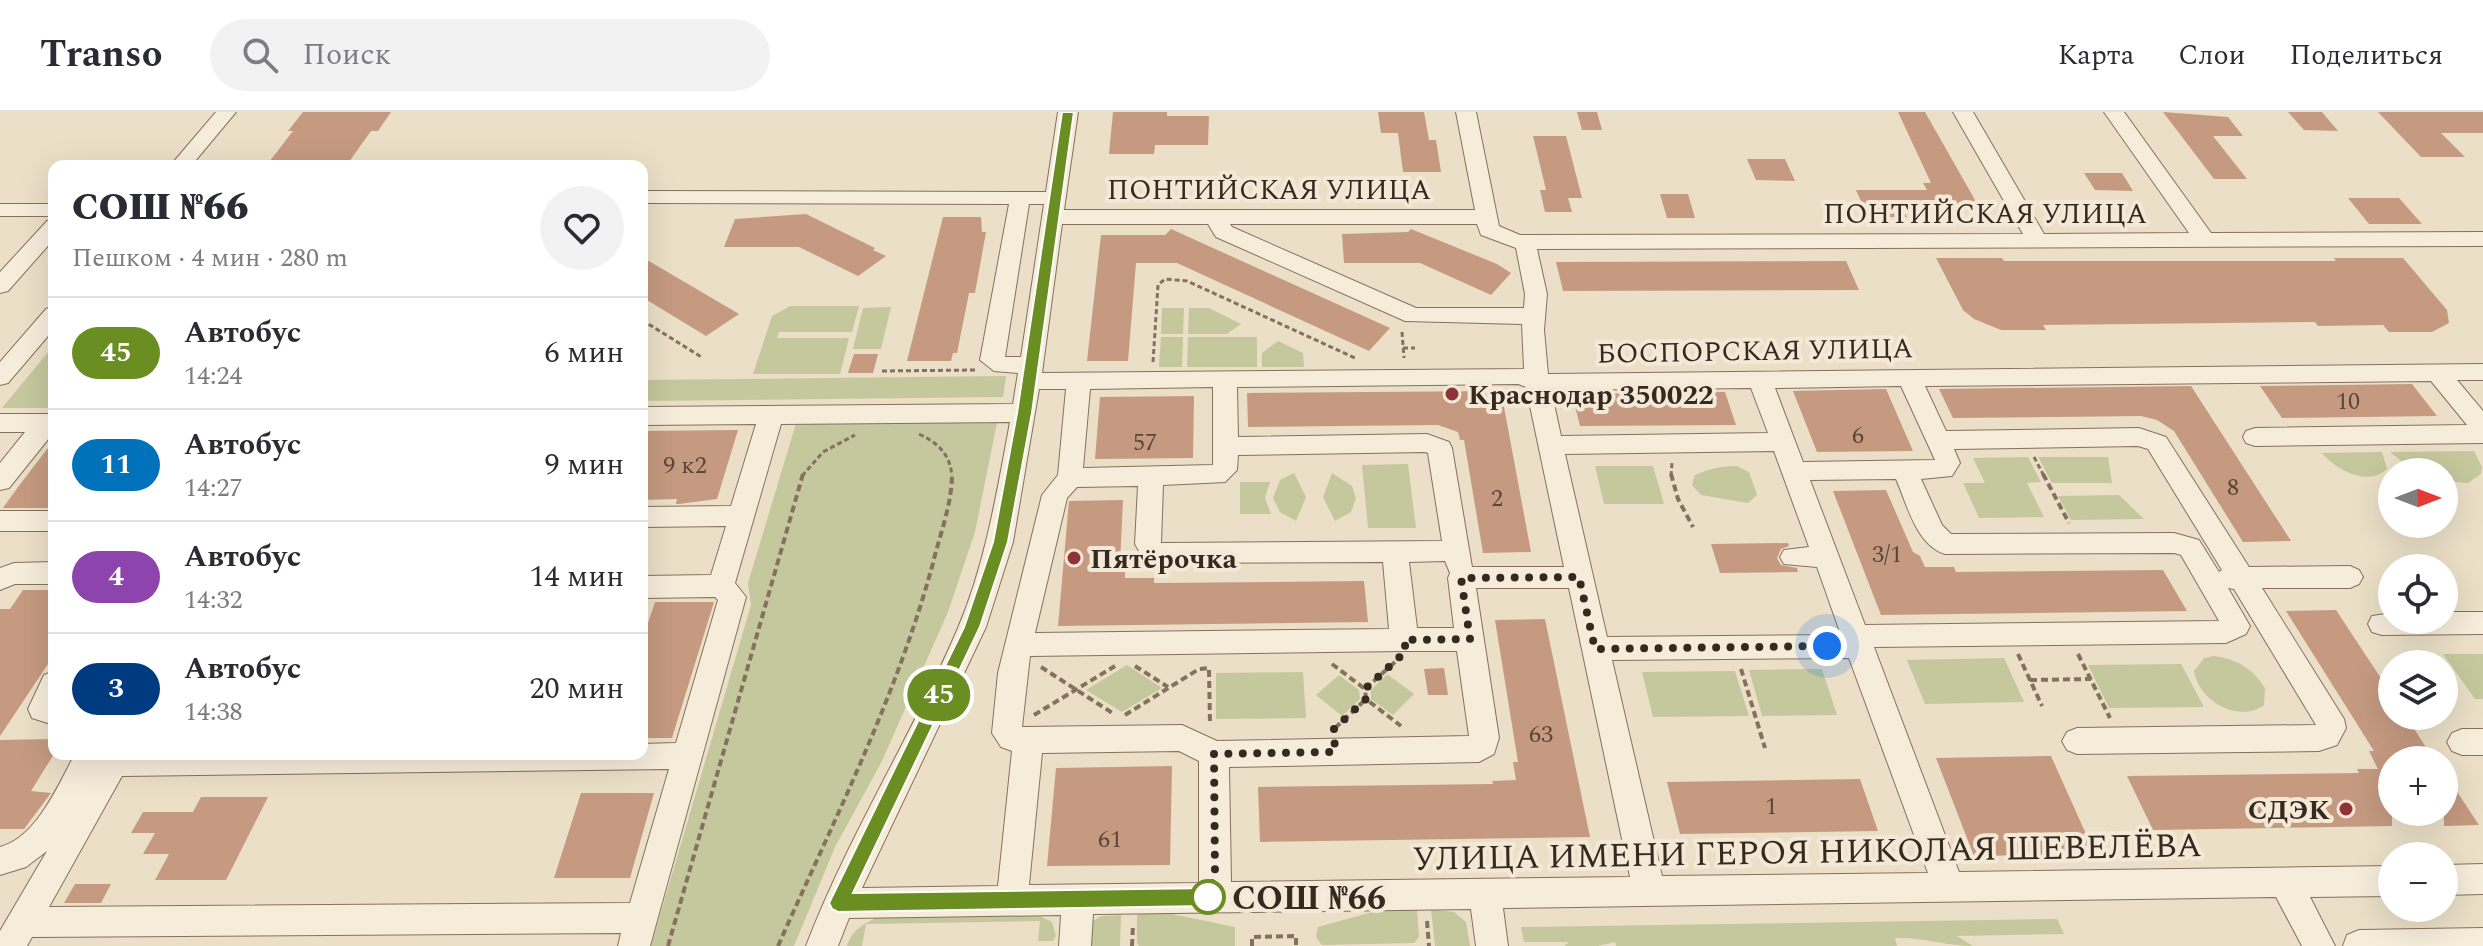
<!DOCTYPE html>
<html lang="ru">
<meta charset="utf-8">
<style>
:root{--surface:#fff;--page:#f2f2f3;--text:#2b2b33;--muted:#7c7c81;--line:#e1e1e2}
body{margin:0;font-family:Spectral,serif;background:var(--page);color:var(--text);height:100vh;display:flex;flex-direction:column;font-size:30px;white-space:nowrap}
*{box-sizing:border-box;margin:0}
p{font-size:26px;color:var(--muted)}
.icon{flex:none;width:44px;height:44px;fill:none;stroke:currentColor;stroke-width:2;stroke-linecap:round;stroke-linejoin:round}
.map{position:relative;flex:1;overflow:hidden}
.panel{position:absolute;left:48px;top:48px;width:600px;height:600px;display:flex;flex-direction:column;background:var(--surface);border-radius:16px;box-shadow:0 8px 32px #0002}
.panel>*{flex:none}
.badge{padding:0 16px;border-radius:26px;font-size:28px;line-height:52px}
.needle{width:52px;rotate:90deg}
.controls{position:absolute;left:2378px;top:346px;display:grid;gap:16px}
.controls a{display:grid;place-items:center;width:80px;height:80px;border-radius:50%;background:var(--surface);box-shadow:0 8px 32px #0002;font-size:40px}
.you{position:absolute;width:40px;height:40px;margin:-20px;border:6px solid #fff;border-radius:50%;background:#1a73e8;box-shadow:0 0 0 12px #1a73e833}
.map>.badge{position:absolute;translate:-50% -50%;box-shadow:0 0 0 4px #fff}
.round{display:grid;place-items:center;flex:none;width:84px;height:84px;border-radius:42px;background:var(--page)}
.summary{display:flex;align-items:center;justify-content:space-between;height:136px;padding:0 24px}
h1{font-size:38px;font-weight:800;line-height:60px}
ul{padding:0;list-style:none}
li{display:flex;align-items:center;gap:24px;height:112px;padding:0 24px;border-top:2px solid var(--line)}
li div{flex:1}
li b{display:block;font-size:30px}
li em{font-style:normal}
li .badge{min-width:88px;font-weight:700;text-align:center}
header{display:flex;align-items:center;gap:48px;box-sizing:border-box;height:112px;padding:0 40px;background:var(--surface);border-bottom:2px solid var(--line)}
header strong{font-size:38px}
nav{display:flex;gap:44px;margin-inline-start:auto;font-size:28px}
.search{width:560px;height:72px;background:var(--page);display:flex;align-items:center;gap:20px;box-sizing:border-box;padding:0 28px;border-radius:44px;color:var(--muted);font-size:30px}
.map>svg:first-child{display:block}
.green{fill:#c5c89c}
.building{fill:#c59a81}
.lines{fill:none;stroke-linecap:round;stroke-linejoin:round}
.minor-casing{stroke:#85715e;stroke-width:2}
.path-far1{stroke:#85715e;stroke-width:3;stroke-dasharray:5 3;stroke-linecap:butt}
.path{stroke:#85715e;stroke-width:4;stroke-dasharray:7 4;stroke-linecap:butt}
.minor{fill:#f6ecda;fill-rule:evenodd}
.line{fill:#6b8e23;stroke:#fff;stroke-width:2}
.walk{stroke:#362a20;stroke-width:8;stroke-dasharray:0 14.4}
.poi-dot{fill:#8f3338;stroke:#f3e9d6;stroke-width:3}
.stop-dot{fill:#fff;stroke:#6b8e23;stroke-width:4}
.labels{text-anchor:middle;stroke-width:8;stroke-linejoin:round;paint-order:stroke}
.number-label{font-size:24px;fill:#5a4638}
.street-label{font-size:28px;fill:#362a20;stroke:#f3e9d6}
.poi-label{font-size:28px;font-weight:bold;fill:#362a20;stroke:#f3e9d6;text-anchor:start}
.near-street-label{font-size:34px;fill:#362a20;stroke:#f3e9d6}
.near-stop-label{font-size:34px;font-weight:bold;fill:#362a20;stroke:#f3e9d6;text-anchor:start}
</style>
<header>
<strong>Transo</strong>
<div class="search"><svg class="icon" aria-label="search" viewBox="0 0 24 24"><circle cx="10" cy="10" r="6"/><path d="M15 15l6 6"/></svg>Поиск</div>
<nav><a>Карта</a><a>Слои</a><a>Поделиться</a></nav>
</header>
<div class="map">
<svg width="2483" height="834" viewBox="0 0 2483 834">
<rect width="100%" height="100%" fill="#ebdfc7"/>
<path class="green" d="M790 194H859L852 220H779L777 226H849L840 262H753L772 204Z
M891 195 881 237H853L863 196Z
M1162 196H1184L1183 222H1161Z
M1189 196H1209L1241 212 1227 222H1188Z
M1161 225H1183L1182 255H1159Z
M1188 225H1257V255H1187Z
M1278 229 1303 241 1304 255H1262V241Z
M54 233V296H2Z
M1006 264 1003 285 642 289V268Z
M998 306 975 420 948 500 881 651 835 735 794 834H651L751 493 748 471 797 308Z
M2474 339 2482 355 2481 362 2468 371 2444 369V360H2415L2390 340Z
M2382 340 2387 357C2368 375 2336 358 2322 341Z
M2028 345 2041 370 2027 371 2044 405 1979 406 1963 371H1985L1973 346Z
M2038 345H2108L2112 371H2052Z
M1408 352 1416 416H1368L1362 353Z
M1595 354H1653L1664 392H1604Z
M1737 354 1749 360 1757 383 1748 391 1701 383 1692 373 1695 363C1709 357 1721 354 1737 354Z
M1294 361 1306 385 1296 409 1280 400 1273 386 1280 368Z
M1332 361 1352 374 1356 386 1351 400 1335 409 1323 385Z
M1240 370H1270L1265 386 1271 402H1240Z
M2119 383 2144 407 2071 408 2058 384Z
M2443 542H2483V587H2475Z
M2214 544C2237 547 2253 557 2265 576L2264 593C2238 612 2198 588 2194 559L2204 546Z
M2004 546 2024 590 1925 592 1907 548Z
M2181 552 2204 595 2109 596 2088 553Z
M1127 553 1162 576 1122 600 1086 578Z
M1822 557 1837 603 1762 604 1749 558Z
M1735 559 1749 604 1653 605 1642 560Z
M1303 560 1306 606 1216 607V561Z
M1387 562 1414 582 1393 603 1371 587V578Z
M1339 563 1359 578 1360 587 1342 604 1316 583Z
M1417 797 1419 825 1414 831 1322 833 1316 825 1318 815 1376 799Z
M1431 797 1454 800 1466 810 1470 834H1435Z
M1137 802H1172L1235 815V834H1139L1137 831Z
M1038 803 1052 810 1056 824 1053 829H1038L1040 809 866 812 862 834H847C853 816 864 812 880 804Z
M1121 803 1120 834H1085L1086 813 1101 804Z
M2057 807 2064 822 1957 824 1973 834C1946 834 1922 825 1895 826L1897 834H1616L1615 830 1598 834H1564L1569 830H1524L1521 815Z"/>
<path class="building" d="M303 0H391L378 19H371L346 54H266L293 19H288Z
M1113 0H1167V4H1209L1208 33H1155L1154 42H1109Z
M1378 0H1424L1429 28H1436L1441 60H1403L1398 21H1381Z
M1577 0H1597L1602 18H1582Z
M1898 0H1925L1979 95 1902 96 1907 105H1868L1856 78H1927L1923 71H1931Z
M2163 0 2228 5 2243 24H2213L2247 67H2214Z
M2288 0H2322L2338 19 2304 18Z
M2378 0H2483V21H2441L2465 45H2421Z
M1533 24H1566L1582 86H1568L1572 100H1545L1540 78H1546Z
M1747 47H1785L1795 69 1756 68Z
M2084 61H2122L2133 79 2095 78Z
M1660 82H1688L1695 106H1667Z
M2348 86H2399L2422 112H2369Z
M806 102 875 136 873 138 886 144 858 164 799 135H724L735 107Z
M943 105H981L982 120H986L975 181H969L957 241H953L951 249H907Z
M1171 117 1390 216 1369 239 1177 151H1136L1128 249H1087L1101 123H1165Z
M1411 117 1497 152 1511 161 1491 183 1420 151H1344L1342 122 1408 120Z
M642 145 739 202 706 224 642 185Z
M1936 146H2002L2004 149H2336L2334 146H2403L2447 198 2449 211 2432 220H2389L2383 213 2318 214 2315 210 2043 213 2046 218H2001L1974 207 1963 198Z
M1846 149 1859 178 1563 179 1556 150Z
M854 242H878L873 261H848Z
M2412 272 2437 304 2282 306 2260 274Z
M2191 274 2291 429 2243 430 2174 319 2157 308 2141 304 1953 306 1939 277Z
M1886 277 1913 339 1817 340 1793 279Z
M1501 279 1531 440 1483 441 1464 328H1460L1458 320 1438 313 1248 315 1247 281Z
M1725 280 1736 313 1580 314 1572 282Z
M1194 284 1193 346 1095 347 1100 285Z
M738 318 717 387 679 392H676L677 387 642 388V319Z
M54 328V396H3L18 375Z
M1886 378 1913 440 1920 444 1925 455H1954L1956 460 2163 458 2187 499 1881 503 1833 379Z
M1123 388 1120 451 1125 455V466H1154V471L1364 469 1368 510 1058 514 1069 389Z
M1788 431 1789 434 1781 437 1777 446 1781 453 1797 456 1798 460 1720 461 1711 432Z
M23 478H54V543L0 624V497H10Z
M655 490H714L672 626H642V529Z
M2336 498 2392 583V604H2406L2434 648H2392V714L2153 718 2127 664 2359 661 2357 657H2378L2369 639H2374L2286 499Z
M1545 507 1590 725 1260 730 1258 675 1493 672 1492 669 1516 668 1513 650H1518L1495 508Z
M1444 556 1448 583H1428L1424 557Z
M54 627V642L31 679 51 681 24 717H0V628Z
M2051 644 2095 742 1974 744 1936 646Z
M1172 654 1170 753 1047 754 1056 656Z
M2444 660 2479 713 2444 714Z
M1860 667 1878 719 1680 722 1667 670Z
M581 681H654L630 766H554Z
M201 685H268L226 768H155L169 742H143L155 721H131L143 700H193Z
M75 772H111L101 791H64Z"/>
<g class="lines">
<defs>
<path id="minor" d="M216 0H236L191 54H170Z
M1058 0H1078L1064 98H1475L1456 0H1476L1499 114 1520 123 2023 122 1953 0H1973L2044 122 2189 121 2104 0H2124L2211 121 2483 120V134L1537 137 1547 182 1544 218 1548 262 2483 252V268H2457L2483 299V331L2255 334 2246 331 2243 325 2246 319 2255 316 2467 313 2431 269 1925 274 1946 319 2139 316 2166 325 2249 455 2350 454 2359 458 2363 465 2359 472 2350 476H2262L2344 607 2346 616 2337 633 2319 639 2077 642 2067 638 2062 629 2067 620 2077 616 2316 613 2234 477 2228 476 2250 514 2246 522 2226 531 1874 535 1959 760 2392 754V784L2310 785 2335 834H2302L2276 785 1503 796 1508 834H1476L1471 797 1093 802 1091 834H1059L1061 803 849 806 838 834H806C848 724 912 624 958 516 986 450 997 379 1010 310L781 312 735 471 746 485 650 834H618L621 821 32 825 27 834H0V819L47 739 26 755 0 763V735C37 725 58 673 75 642H642V632L676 631 718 488 715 485 642 486V464L711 463 726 414 642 415V395L731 394 756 312 642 313V295L1013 292 1018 261 994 259 980 248 1009 92 642 91V79L1046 80ZM1029 92H1044L1021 245H1005ZM1062 112H1208L1216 125 1405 209 1522 212 1524 257 1042 261ZM1230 112H1477L1481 123 1516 136 1525 182 1524 196H1416L1232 115ZM1518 272 1526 275 1564 455H1472L1452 336 1449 330 1427 322 1238 325 1237 275ZM1901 274 1935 348 1803 350 1775 276ZM1213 275V353L1083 356 1090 277ZM1751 276 1768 321 1561 324 1551 278ZM1039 277H1066L1058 363 1042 383 998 561 992 621 1001 635 1012 639 998 774 862 776 986 515 1013 430ZM2138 334 2148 337 2222 458 2219 460 2199 428 2174 421 1951 422 1942 413 1921 367 1952 364 1960 351 1954 337ZM1774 339 1809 435 1784 438 1780 445 1784 452 1817 455 1841 523 1607 525 1565 342ZM1425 340 1428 341 1442 429 1161 431 1163 373 1225 370 1237 358 1238 343ZM1896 367C1907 392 1916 433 1945 442L2174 441 2181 443 2219 509 1865 513 1810 368ZM1138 374 1135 432 1144 448 1153 451 1383 450 1389 517 1035 521 1067 386 1077 375ZM1445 449 1450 461 1448 466 1454 516H1417L1409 450ZM1476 476H1569L1630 765 1231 770 1229 655 1479 650 1494 642 1499 626ZM1404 539H1457L1469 624 1217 629 1182 613 1022 615 1030 544ZM1849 546 1928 761 1662 764 1612 548ZM1179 639 1199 649V771L1029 773 1042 641ZM669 657 630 791 49 795 122 664Z
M0 92H54V104H0Z
M54 107V127L8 179 0 181V160L47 109Z
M54 194V217L8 271 0 273V250L46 197Z
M0 302H54V320L9 376 0 378V351L25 320H0Z
M0 399H54V419H0Z
M54 450V472H15L0 478V456L14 451Z
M2444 500H2483V522L2382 523 2372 520 2368 512 2372 504 2392 501V508H2444Z
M54 559V613L32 606 28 597 44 563Z
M2462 617H2483V643H2462L2452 639 2447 630 2452 621Z
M2483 752V782L2444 783V753Z
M2483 816V834H2343L2347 823 2359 818Z"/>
</defs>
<use href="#minor" class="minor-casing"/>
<path class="path-far1" d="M642 208 703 246
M1402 220 1404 246
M1403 236H1415
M1153 250 1158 173 1165 167 1187 169 1355 246
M882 259 976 258
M919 322C938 331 950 342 952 364
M2034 345 2044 364
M802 364 823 340 855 323
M1671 364 1672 351"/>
<path class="path" d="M1671 362 1678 387 1693 415
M2043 362 2069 411
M2018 542 2042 594
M2078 542 2110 606
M1395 550 1365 577 1366 587 1401 614
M1332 552 1365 577
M1135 554 1168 575
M1041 555 1114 602
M1741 557 1765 636
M1209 558 1210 613
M2030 568 2091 567
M1034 603 1115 554
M1125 603 1199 557 1209 556
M1335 616 1366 587
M1427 809 1429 834
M668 834 803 362
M778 834C834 708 897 584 933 451 940 422 952 392 952 362
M1132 834 1133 813
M1252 834V825L1296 824V834"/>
<use href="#minor" class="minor"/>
</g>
<path class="line" d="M1062 0H1074L1032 301 1008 430 980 515 853 781 1208 776 1214 779 1217 785 1214 792 1208 794 838 800 832 797 829 791 964 515 993 430 1017 301Z"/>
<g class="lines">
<path class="walk" d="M1208 785 1215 761 1214 642 1335 640 1334 617 1366 587 1365 577 1406 539 1404 528 1470 527 1461 466 1579 465 1595 537 1827 534"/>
</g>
<g class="poi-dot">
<circle cx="1452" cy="282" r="8"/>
<circle cx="1074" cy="446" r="8"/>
<circle cx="2346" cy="697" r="8"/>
</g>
<circle class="stop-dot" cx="1208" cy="785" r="16"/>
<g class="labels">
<g class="number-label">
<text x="2348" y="297">10</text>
<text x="1858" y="331">6</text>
<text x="1145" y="338">57</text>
<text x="685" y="361">9 к2</text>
<text x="2233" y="383">8</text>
<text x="1497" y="394">2</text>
<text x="1887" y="450">3/1</text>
<text x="1541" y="630">63</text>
<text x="1771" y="702">1</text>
<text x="1110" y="735">61</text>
</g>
<g class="street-label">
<text x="1269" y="87">ПОНТИЙСКАЯ УЛИЦА</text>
<text x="1985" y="111">ПОНТИЙСКАЯ УЛИЦА</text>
<text transform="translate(1755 238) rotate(-1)" y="10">БОСПОРСКАЯ УЛИЦА</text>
</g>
<g class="poi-label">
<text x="1468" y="292">Краснодар 350022</text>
<text x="1090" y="456">Пятёрочка</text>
<text x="2330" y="707" text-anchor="end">СДЭК</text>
</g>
<g class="near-street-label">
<text transform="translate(1807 739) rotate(-1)" y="12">УЛИЦА ИМЕНИ ГЕРОЯ НИКОЛАЯ ШЕВЕЛЁВА</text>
</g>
<g class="near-stop-label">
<text x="1232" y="797">СОШ №66</text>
</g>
</g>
</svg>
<div class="controls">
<a><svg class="needle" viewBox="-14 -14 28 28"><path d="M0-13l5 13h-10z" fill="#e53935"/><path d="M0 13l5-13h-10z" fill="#7c7c81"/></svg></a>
<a><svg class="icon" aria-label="locate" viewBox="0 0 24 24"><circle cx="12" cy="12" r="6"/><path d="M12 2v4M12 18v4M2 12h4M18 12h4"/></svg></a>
<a><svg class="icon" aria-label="layers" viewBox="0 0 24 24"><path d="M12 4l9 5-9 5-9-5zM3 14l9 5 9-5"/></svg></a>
<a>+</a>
<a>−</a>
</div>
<div class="you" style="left:1827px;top:534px"></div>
<b class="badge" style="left:939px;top:583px;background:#6b8e23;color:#fff">45</b>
<section class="panel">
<div class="summary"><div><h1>СОШ №66</h1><p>Пешком · 4 мин · 280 m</p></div><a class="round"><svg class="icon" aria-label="heart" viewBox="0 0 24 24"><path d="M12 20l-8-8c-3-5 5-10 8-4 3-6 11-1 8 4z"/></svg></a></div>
<ul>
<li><span class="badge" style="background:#6b8e23;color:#fff">45</span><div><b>Автобус</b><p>14:24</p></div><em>6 мин</em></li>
<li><span class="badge" style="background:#0072bc;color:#fff">11</span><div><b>Автобус</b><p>14:27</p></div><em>9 мин</em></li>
<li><span class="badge" style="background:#8e44ad;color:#fff">4</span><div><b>Автобус</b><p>14:32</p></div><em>14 мин</em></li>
<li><span class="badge" style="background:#003b80;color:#fff">3</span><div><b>Автобус</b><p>14:38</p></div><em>20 мин</em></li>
</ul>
</section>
</div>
